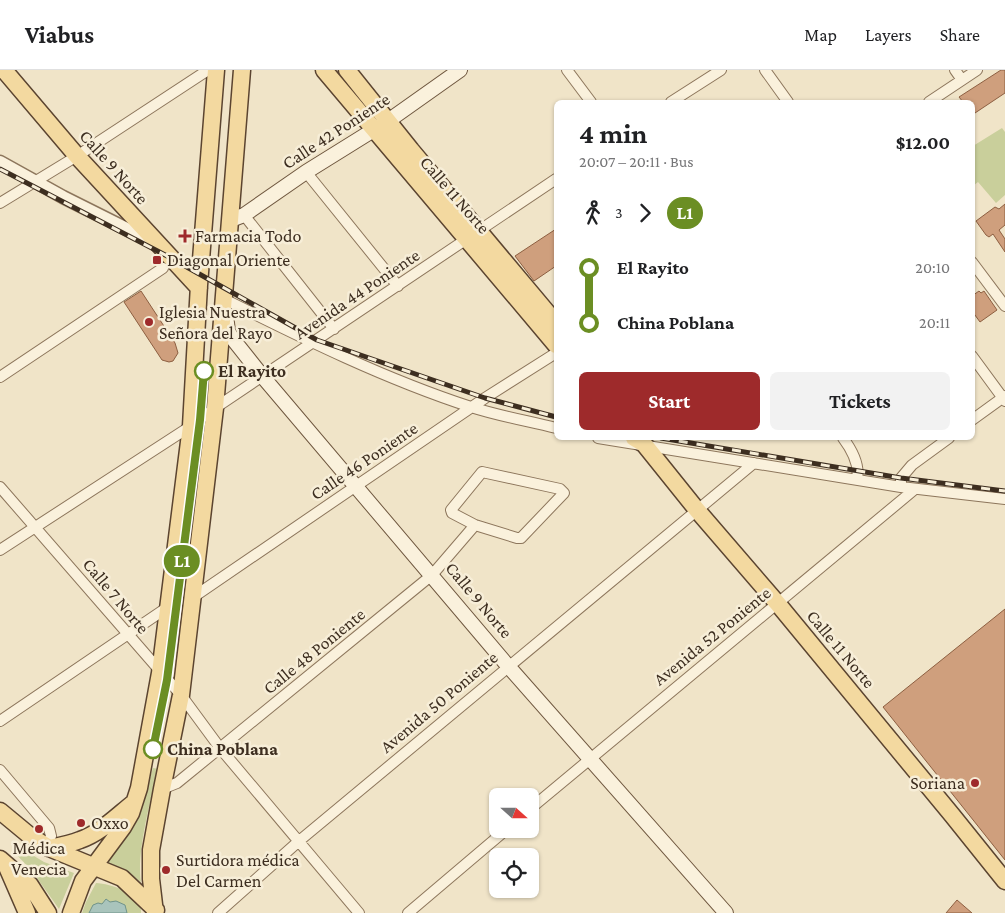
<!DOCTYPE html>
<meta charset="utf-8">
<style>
:root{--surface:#fff;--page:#f2f2f2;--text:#202124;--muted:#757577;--line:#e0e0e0;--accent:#9e2a2b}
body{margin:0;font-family:"Crimson Pro",serif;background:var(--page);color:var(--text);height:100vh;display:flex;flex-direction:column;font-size:19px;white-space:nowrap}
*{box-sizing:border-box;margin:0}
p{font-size:16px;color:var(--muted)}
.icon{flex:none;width:28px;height:28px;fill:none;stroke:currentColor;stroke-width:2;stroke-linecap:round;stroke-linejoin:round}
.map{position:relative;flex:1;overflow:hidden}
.details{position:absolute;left:554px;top:30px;width:421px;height:340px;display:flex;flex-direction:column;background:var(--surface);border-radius:8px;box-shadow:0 1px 4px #0004}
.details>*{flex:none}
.badge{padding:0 10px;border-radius:16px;font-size:18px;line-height:32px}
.needle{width:32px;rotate:111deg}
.tools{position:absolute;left:489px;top:718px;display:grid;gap:10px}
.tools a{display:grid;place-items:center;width:50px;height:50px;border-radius:8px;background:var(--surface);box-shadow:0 1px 4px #0004;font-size:25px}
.map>.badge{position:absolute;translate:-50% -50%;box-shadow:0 0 0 2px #fff}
.legs{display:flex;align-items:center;gap:8px;height:55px;padding:0 25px;font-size:16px}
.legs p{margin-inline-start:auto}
.headline{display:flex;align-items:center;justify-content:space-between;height:85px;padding:0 25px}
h1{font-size:28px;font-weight:700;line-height:38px}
.action{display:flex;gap:10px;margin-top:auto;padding:10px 25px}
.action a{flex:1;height:58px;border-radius:8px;background:var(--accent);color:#fff;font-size:20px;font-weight:700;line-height:58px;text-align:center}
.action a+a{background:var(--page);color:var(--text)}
ul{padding:0 25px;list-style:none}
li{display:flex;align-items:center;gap:18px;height:55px;font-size:19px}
li i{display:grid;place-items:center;width:8px;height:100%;margin:0 6px;background:currentColor}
li i::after{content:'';width:12px;height:12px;margin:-6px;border:4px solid;border-radius:50%;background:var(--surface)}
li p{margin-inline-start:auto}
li:first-child i{background:linear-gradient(#0000 50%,currentColor 0)}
li:last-child i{background:linear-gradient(currentColor 50%,#0000 0)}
header{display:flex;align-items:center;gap:30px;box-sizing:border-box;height:70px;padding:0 25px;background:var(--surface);border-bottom:1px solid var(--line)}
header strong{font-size:24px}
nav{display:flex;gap:28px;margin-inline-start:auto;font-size:18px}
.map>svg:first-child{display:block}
.green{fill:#c9cf9b}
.water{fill:#a9c4bc;stroke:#6f938a}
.building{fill:#cf9f7d;stroke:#8d5f41}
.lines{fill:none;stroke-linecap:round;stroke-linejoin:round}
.minor-casing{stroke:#8d765c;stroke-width:12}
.tertiary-casing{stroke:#8d765c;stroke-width:15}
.secondary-casing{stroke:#6f573f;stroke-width:16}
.primary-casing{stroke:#5b4430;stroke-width:19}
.minor{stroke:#faf1dc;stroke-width:10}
.tertiary{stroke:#faf1dc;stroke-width:12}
.secondary{stroke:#faf1dc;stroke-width:14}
.primary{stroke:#f3d9a0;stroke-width:16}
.rail-casing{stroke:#3d2e20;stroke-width:5}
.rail{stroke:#f7eed8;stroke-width:3;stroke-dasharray:9;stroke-linecap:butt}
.line-1-casing{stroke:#fff;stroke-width:11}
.line-1{stroke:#6b8e23;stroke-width:8}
.poi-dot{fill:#9e2a2b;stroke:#f7eed8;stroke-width:2}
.stop-1-dot{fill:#fff;stroke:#6b8e23;stroke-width:2.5}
.labels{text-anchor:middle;stroke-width:5;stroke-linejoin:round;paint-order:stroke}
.street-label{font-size:18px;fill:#3d2e20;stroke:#f7eed8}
.poi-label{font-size:18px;fill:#3d2e20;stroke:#f7eed8;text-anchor:start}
.stop-label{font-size:18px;font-weight:bold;fill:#3d2e20;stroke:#f7eed8;text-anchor:start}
</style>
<header>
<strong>Viabus</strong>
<nav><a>Map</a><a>Layers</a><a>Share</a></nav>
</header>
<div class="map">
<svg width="1005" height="843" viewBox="0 0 1005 843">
<rect width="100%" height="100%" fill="#f0e4c8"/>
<path class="green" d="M1002 58 1005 62V125L996 133 978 112 973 116V76Z
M153 698 159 699C151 725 136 786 141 812L126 802 105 793 124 769 140 741Z
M19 777 44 792 74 803 59 839 32 801 14 782Z
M96 813C111 814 143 823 141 843H82L86 832Z"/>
<path class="water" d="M106 829 110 832 116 831 125 835 127 843H89L93 835 98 833 102 834Z"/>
<path class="building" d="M1001 0H1005V23L972 45V32H963L959 27Z
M1005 134V155L999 160 1005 169V182L993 164 989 167 986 165 976 151 995 137 999 139Z
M556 159V196L534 211 515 186Z
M141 221 175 273 178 283 173 291 169 292 162 290 124 232Z
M979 221 981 223 984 221 997 240 980 252 972 241V226Z
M1005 539V790L883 637Z
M957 830 972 843H946Z"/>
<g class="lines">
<defs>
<path id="minor" d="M567 0 591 32
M765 0 788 32
M955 0 962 10
M671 32 721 0
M929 32 977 0
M306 102 398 216
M0 133 77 86 208 0
M244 145 334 259
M972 192 1005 236
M224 229C304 269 385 309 471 337 499 346 528 351 556 358
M972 286 1005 331
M0 307 163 198
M972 350 1005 326
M598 368 901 417 1005 429
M843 368C852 380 860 394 857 409
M482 402 560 419 564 423 521 468H517L475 455 452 443 451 440Z
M0 417 181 625 220 678 359 843
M901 417V408L912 395 949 368
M0 480 191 356 215 338 556 109
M192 528 485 328 556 283
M0 651 168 537
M0 700 49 758 51 766 47 776
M162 719 177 713 432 505 475 455
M530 739 915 419
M218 843 299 771 754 393
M408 843 507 759"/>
<path id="tertiary" d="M0 92 63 127 153 172"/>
<path id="secondary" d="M231 150 244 145 306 102 388 51 460 0
M226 245 228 261 232 268 263 307 508 596 726 843"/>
<path id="primary" d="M4 0 77 86 199 218
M324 0 556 275
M347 0 411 80 556 253
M634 368 644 374 697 440 778 534 952 745 1005 811
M0 741 29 765 49 778 122 808 156 840
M49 778C59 776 70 774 80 770 100 763 116 747 132 734
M0 789 30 815 48 843
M7 797 27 843
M71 843 83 811 123 757 131 743 139 718 160 603 191 356 199 215 216 0
M155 843 151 809V780L162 719 181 625 215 338 242 0"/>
</defs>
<use href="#minor" class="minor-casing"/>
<use href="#tertiary" class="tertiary-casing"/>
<use href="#secondary" class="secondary-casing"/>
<use href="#primary" class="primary-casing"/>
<use href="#minor" class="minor"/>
<use href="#tertiary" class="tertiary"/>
<use href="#secondary" class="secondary"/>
<use href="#primary" class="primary"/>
<defs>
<path id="rail" d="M0 99 169 187 317 270 485 328 556 347
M661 368 901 408 1005 421"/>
</defs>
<use href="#rail" class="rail-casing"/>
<use href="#rail" class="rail"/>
</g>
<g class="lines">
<defs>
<path id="line-1" d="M153 679 167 610 200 350 204 301"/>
</defs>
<use href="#line-1" class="line-1-casing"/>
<use href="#line-1" class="line-1"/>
</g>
<g class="poi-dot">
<path d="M182.5 158.5h5v5h5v5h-5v5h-5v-5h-5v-5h5z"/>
<rect x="152" y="185" width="10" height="10" rx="2.5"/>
<circle cx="149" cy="252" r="5"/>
<circle cx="975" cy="713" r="5"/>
<circle cx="81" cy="753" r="5"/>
<circle cx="39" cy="759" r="5"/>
<circle cx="166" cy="800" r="5"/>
</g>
<g class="stop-1-dot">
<circle cx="204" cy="301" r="9"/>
<circle cx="153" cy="679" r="9"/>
</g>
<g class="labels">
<g class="street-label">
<text transform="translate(336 61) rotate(-33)" y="6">Calle 42 Poniente</text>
<text transform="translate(114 97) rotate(48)" y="6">Calle 9 Norte</text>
<text transform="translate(455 125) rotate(49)" y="6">Calle 11 Norte</text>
<text transform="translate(357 224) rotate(-34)" y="6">Avenida 44 Poniente</text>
<text transform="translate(364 391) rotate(-34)" y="6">Calle 46 Poniente</text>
<text transform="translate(116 526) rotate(50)" y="6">Calle 7 Norte</text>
<text transform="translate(479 530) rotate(50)" y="6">Calle 9 Norte</text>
<text transform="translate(712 566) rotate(-39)" y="6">Avenida 52 Poniente</text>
<text transform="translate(841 579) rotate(50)" y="6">Calle 11 Norte</text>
<text transform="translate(314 581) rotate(-39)" y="6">Calle 48 Poniente</text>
<text transform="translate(439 632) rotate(-40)" y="6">Avenida 50 Poniente</text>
</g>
<g class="poi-label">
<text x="195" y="172">Farmacia Todo</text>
<text x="167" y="196">Diagonal Oriente</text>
<text x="159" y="248">Iglesia Nuestra<tspan x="159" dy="21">Señora del Rayo</tspan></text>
<text x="965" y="719" text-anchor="end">Soriana</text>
<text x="91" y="759">Oxxo</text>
<text x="39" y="784" text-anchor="middle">Médica<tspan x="39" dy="21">Venecia</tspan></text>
<text x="176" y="796">Surtidora médica<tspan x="176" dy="21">Del Carmen</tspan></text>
</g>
<g class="stop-label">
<text x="218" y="307">El Rayito</text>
<text x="167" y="685">China Poblana</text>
</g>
</g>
</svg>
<div class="tools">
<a><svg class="needle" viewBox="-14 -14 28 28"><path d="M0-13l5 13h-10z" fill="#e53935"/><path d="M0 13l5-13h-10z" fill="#757577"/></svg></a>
<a><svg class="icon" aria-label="locate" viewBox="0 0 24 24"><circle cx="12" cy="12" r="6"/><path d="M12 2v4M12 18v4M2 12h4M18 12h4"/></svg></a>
</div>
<b class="badge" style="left:182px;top:491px;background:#6b8e23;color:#fff">L1</b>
<section class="details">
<div class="headline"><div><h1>4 min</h1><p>20:07 – 20:11 · Bus</p></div><b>$12.00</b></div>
<div class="legs"><svg class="icon" aria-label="walk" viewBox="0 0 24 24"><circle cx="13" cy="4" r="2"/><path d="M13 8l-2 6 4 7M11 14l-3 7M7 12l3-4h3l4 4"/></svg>3<svg class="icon" aria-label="forward" viewBox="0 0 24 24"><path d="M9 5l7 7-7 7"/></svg><b class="badge" style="background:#6b8e23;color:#fff">L1</b></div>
<ul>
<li><i style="color:#6b8e23"></i><b>El Rayito</b><p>20:10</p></li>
<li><i style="color:#6b8e23"></i><b>China Poblana</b><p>20:11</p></li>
</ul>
<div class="action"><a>Start</a><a>Tickets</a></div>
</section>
</div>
